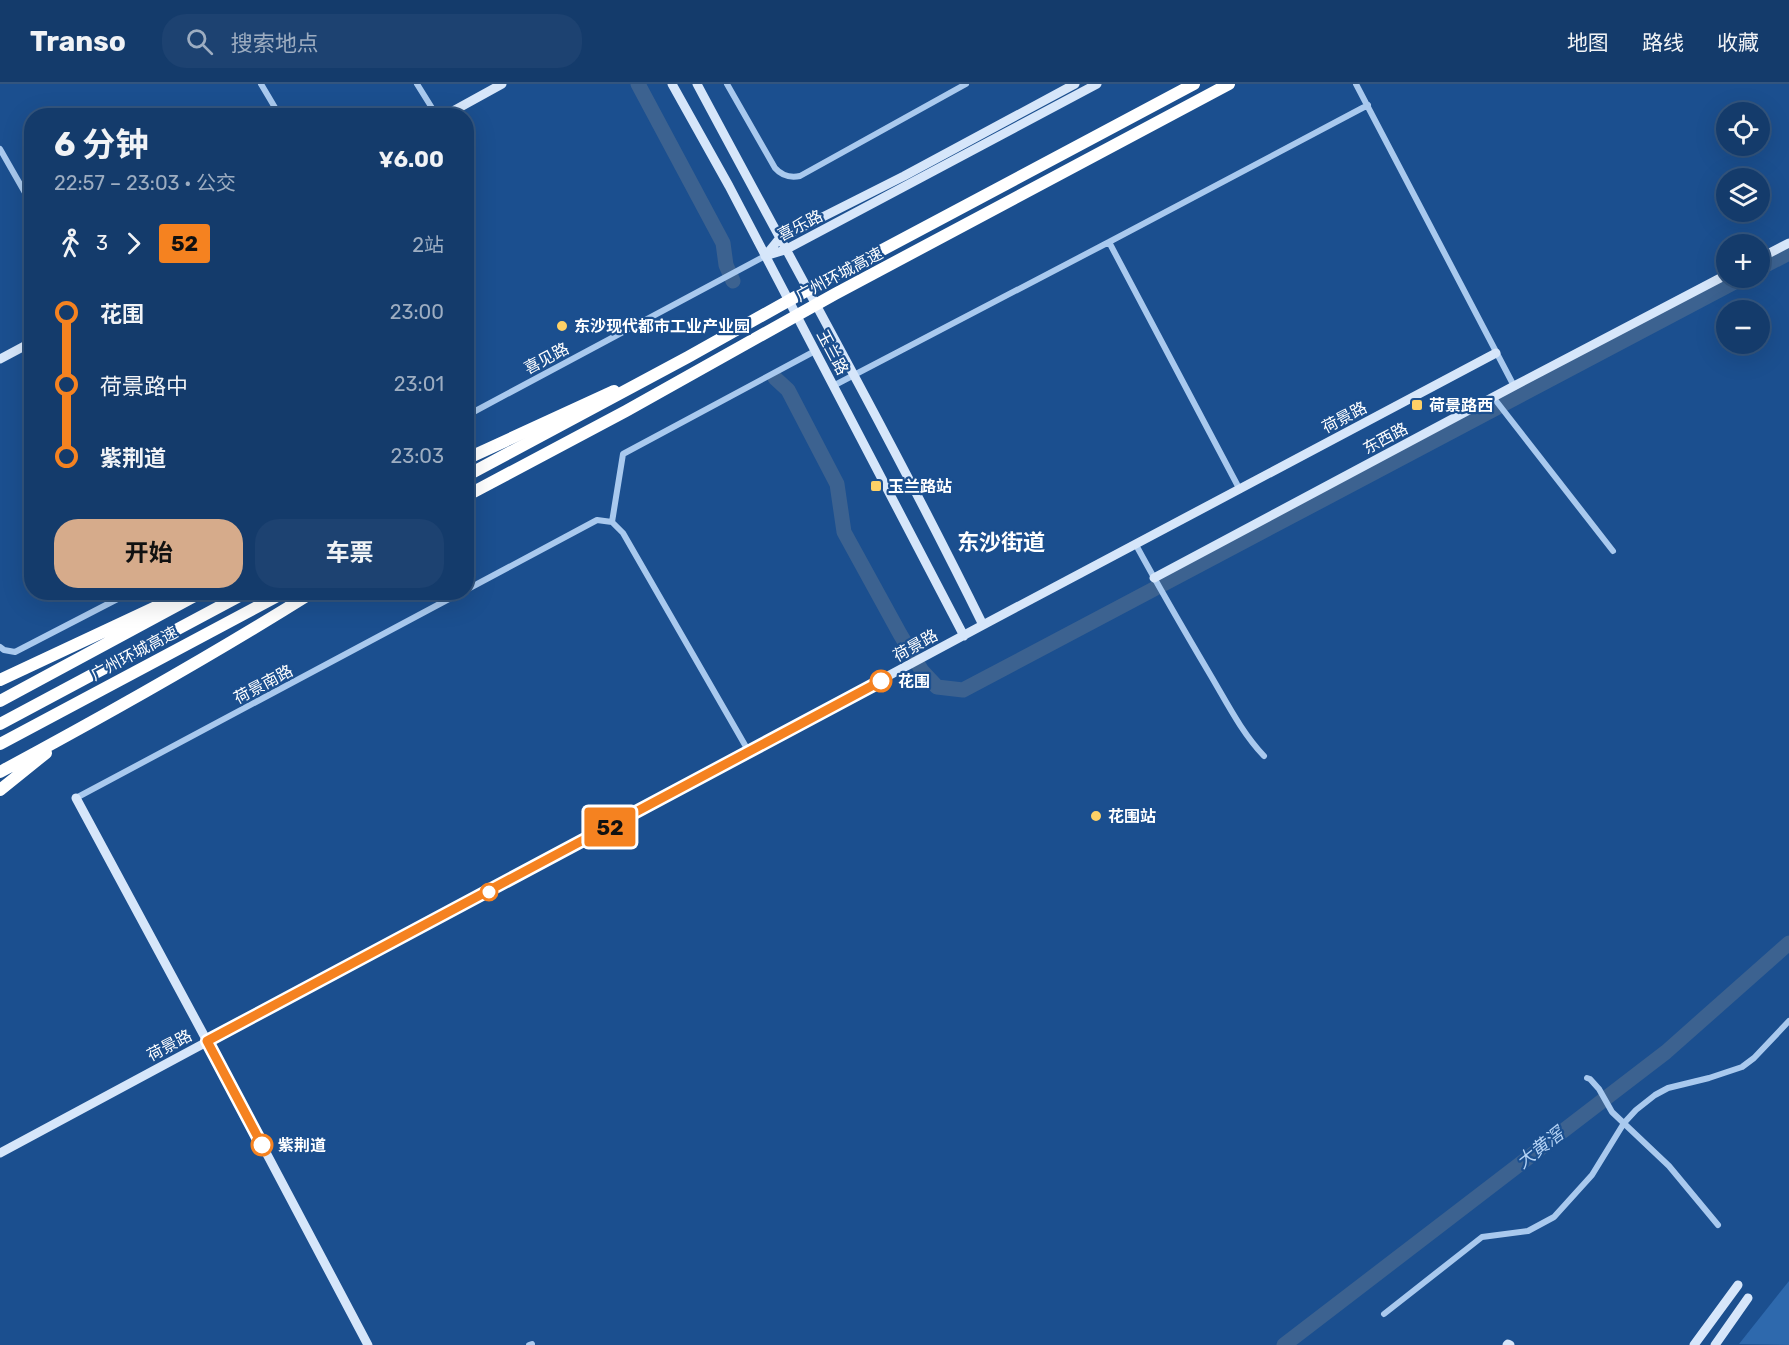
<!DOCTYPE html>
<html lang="zh">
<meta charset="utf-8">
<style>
:root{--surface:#143b6b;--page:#1d4271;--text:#f1f3f6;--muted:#9dadc1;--line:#33557e;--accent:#d6ab8b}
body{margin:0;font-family:Rubik,"Noto Sans SC",sans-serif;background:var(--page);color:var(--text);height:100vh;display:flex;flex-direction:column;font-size:22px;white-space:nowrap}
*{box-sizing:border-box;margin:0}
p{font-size:20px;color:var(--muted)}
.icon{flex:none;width:33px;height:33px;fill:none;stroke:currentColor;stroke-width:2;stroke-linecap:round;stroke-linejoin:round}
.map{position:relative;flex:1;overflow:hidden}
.sheet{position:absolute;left:24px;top:24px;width:450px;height:492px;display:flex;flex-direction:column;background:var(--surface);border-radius:24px;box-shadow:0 6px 24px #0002,0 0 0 2px var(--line)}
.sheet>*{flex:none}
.badge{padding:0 12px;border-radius:4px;font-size:21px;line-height:39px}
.buttons{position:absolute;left:1716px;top:18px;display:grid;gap:12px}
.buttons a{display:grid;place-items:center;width:54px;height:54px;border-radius:50%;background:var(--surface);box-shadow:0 6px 24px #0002,0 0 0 2px var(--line);font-size:30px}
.map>.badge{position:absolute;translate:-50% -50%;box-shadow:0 0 0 3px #fff}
.legs{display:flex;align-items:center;gap:9px;height:66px;padding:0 30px;font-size:20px}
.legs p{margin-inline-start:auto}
.summary{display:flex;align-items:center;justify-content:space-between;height:102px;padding:0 30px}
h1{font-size:33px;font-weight:700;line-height:45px}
.button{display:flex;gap:12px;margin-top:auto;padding:12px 30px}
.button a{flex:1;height:69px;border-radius:24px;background:var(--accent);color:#111;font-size:24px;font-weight:700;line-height:69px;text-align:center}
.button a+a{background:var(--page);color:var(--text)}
ul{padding:0 30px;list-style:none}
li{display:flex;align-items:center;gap:21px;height:72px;font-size:22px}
li i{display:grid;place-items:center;width:9px;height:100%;margin:0 8px;background:currentColor}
li i::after{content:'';width:15px;height:15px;margin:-8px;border:4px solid;border-radius:50%;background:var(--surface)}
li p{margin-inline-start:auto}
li:first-child i{background:linear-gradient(#0000 50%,currentColor 0)}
li:last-child i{background:linear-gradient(currentColor 50%,#0000 0)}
header{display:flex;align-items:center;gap:36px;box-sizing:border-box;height:84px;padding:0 30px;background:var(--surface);border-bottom:2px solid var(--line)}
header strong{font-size:28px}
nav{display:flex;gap:33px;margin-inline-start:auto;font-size:21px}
.search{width:420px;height:54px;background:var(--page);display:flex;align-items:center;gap:15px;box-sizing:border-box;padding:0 21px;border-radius:24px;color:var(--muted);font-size:22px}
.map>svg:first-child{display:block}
.green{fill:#2e69ad}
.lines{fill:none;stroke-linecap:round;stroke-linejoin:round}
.river{stroke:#3c6290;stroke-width:15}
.street{stroke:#a9c9ee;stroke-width:6}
.secondary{stroke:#d6e6fa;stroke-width:9}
.highway{stroke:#fff;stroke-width:12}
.highway-bridge{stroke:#fff;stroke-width:12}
.line-1-casing{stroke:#fff;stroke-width:14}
.line-1{stroke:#f58220;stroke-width:9}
.poi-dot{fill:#ffd166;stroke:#1b4f8f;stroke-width:2}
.stop-1-dot{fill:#fff;stroke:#f58220;stroke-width:3}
.labels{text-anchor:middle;stroke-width:4.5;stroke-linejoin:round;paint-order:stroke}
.street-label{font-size:16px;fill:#fff;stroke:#1b4f8f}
.poi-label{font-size:16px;font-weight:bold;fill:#fff;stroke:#1b4f8f;text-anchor:start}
.stop-label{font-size:16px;font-weight:bold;fill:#fff;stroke:#1b4f8f;text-anchor:start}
.water-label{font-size:18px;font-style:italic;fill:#b5d3f5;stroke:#1b4f8f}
.district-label{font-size:22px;font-weight:bold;fill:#fff;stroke:#1b4f8f}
</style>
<header>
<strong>Transo</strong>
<div class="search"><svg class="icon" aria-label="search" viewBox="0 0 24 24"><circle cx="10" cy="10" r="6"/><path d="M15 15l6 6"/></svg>搜索地点</div>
<nav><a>地图</a><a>路线</a><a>收藏</a></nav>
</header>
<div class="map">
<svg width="1789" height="1261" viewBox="0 0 1789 1261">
<rect width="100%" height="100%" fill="#1b4f8f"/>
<path class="green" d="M1789 1197V1261L1739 1260Z"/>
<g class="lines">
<path class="river" d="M638 0 723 159 726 181 733 197
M1760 184 1789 169
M775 294 788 306 837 400 844 448 900 550 922 587 937 603 963 606 1742 194
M1284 1261 1666 968 1789 859"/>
<path class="street" d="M261 0 280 32
M417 0 437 32
M727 0 775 84C782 92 790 94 800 92L966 0
M1356 0 1514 302
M0 65 32 121
M1109 158 1240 406
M833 302 1109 158 1368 21
M1493 313 1613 467
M466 332 765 172
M612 438 623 370 815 267
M1136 461C1160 505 1185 548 1211 592 1227 619 1242 649 1264 672
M466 506 597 436 612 438 623 449 749 668
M0 563 4 566 15 568 131 508
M76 714 462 508
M1587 994 1590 995 1599 1005 1612 1028 1669 1082 1718 1141
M1384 1230 1482 1153 1528 1147 1554 1133 1592 1091 1624 1039 1636 1026 1655 1011 1668 1004 1709 994 1742 983 1754 974 1789 937
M529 1261 532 1260V1261"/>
<path class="secondary" d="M672 0 729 102 964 552
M697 0C793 180 893 358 983 541
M444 32 502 0
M766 171 779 155 904 92 1075 0
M765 172 785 166 1097 0
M1760 174 1789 159
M0 275 32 258
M1154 494 1514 302 1726 191
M76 714 207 957 368 1261
M0 1069 983 541 1496 269
M1507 1261 1508 1260 1510 1261
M1694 1261 1738 1201
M1715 1261 1748 1214"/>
<path class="highway" d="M466 375 614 307
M0 596 173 515
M0 617 202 508
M0 640 247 508
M0 660 285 508
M0 688C106 631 211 572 313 508
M0 706 46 669"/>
<path class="highway-bridge" d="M466 392 688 273 822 198 1194 0
M466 412 626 327 835 210 1229 0"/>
</g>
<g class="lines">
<defs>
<path id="line-1" d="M262 1061 207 957 881 597"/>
</defs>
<use href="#line-1" class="line-1-casing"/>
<use href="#line-1" class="line-1"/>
</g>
<g class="poi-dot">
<circle cx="562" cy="242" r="6"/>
<rect x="1411" y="315" width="12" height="12" rx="3"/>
<rect x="870" y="396" width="12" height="12" rx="3"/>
<circle cx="1096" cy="732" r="6"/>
</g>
<g class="stop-1-dot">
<circle cx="881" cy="597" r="10"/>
<circle cx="489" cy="808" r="8"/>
<circle cx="262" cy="1061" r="10"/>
</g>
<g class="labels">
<g class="street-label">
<text transform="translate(800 141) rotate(-27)" y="6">喜乐路</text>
<text transform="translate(839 190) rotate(-28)" y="6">广州环城高速</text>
<text transform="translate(833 268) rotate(62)" y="6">玉兰路</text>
<text transform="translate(546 274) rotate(-28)" y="6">喜见路</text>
<text transform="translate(1344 333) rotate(-28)" y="6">荷景路</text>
<text transform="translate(1385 354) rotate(-28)" y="6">东西路</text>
<text transform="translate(915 561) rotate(-29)" y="6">荷景路</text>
<text transform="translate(134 569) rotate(-28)" y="6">广州环城高速</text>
<text transform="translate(263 600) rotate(-28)" y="6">荷景南路</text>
<text transform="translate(169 961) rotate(-28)" y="6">荷景路</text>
</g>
<g class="poi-label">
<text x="574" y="248">东沙现代都市工业产业园</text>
<text x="1429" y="327">荷景路西</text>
<text x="888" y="408">玉兰路站</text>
<text x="1108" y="738">花围站</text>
</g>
<g class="stop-label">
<text x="898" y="603">花围</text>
<text x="278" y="1067">紫荆道</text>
</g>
<g class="water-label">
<text transform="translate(1540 1064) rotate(-38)" y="6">大黄滘</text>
</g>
<g class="district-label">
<text x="1001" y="466">东沙街道</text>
</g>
</g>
</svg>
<div class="buttons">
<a><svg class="icon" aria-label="locate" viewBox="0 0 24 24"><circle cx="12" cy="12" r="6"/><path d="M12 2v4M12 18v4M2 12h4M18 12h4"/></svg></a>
<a><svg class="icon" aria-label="layers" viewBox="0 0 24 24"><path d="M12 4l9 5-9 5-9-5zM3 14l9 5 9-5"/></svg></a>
<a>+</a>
<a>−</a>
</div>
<b class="badge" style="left:610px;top:743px;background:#f58220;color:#111">52</b>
<section class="sheet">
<div class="summary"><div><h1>6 分钟</h1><p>22:57 – 23:03 · 公交</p></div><b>¥6.00</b></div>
<div class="legs"><svg class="icon" aria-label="walk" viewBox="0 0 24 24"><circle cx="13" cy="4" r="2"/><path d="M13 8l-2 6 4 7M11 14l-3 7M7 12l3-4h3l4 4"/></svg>3<svg class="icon" aria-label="forward" viewBox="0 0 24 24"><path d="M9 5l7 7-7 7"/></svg><b class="badge" style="background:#f58220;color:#111">52</b><p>2站</p></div>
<ul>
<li><i style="color:#f58220"></i><b>花围</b><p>23:00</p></li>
<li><i style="color:#f58220"></i><span>荷景路中</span><p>23:01</p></li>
<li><i style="color:#f58220"></i><b>紫荆道</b><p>23:03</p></li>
</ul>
<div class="button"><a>开始</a><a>车票</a></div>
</section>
</div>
